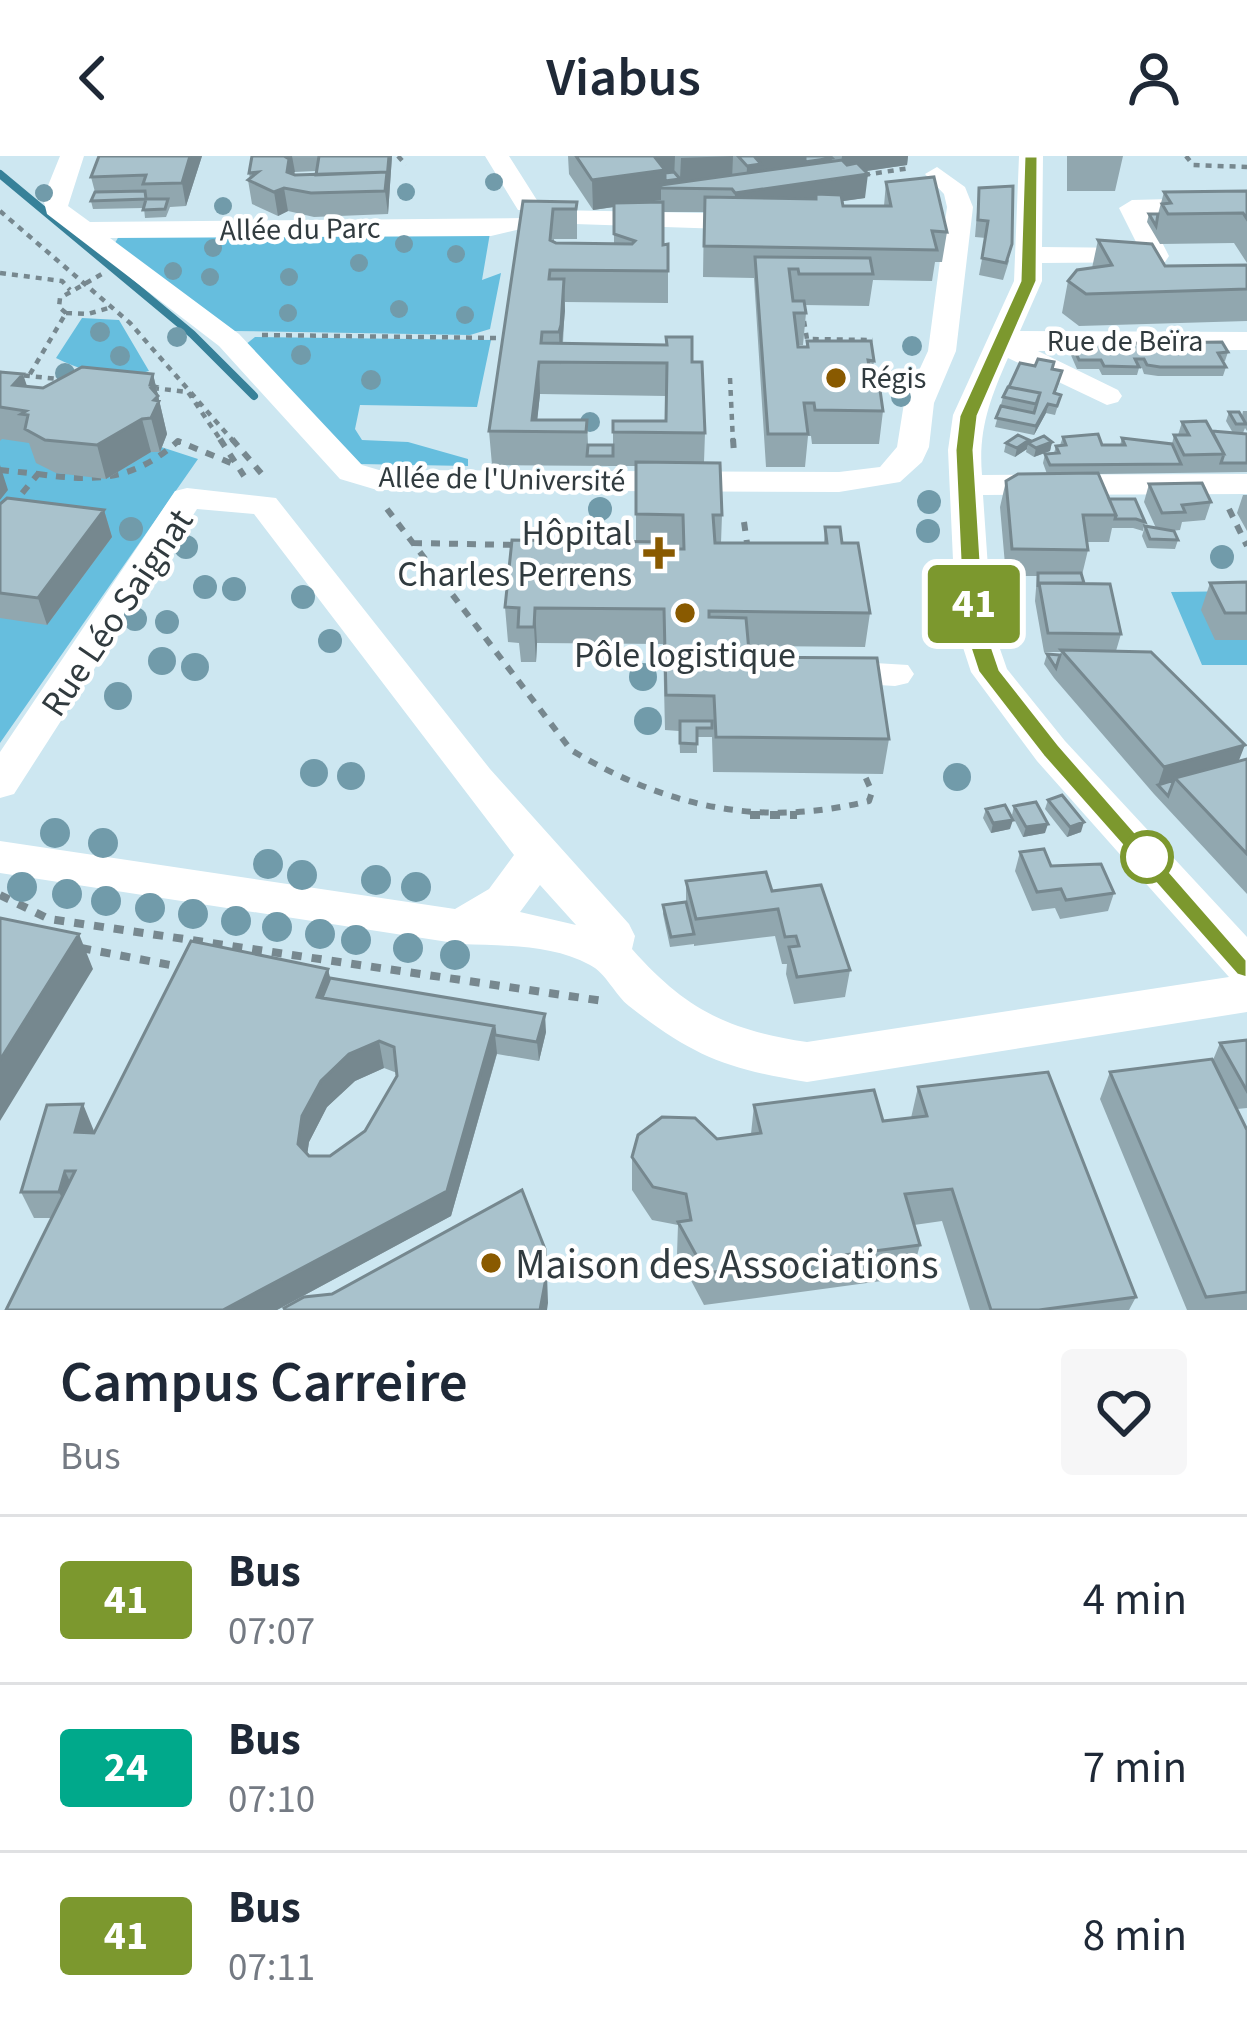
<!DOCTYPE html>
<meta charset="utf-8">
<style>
:root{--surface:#fff;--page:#f6f6f7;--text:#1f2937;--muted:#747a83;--line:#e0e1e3}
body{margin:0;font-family:"Source Sans 3",sans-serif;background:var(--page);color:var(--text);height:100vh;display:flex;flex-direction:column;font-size:45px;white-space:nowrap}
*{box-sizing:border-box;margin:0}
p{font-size:39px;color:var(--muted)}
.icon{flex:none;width:66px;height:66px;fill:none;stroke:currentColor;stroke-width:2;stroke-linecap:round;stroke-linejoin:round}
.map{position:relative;height:1154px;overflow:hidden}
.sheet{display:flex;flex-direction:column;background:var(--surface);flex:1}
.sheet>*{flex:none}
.badge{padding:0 24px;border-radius:9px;font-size:42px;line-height:78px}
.map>.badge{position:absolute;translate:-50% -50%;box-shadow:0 0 0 6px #fff}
.round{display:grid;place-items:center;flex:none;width:126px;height:126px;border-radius:12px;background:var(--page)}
.head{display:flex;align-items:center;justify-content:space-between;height:204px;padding:0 60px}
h1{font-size:57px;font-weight:600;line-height:90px}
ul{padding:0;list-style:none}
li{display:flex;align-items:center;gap:36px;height:168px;padding:0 60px;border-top:3px solid var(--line)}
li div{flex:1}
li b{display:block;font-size:45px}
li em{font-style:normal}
li .badge{min-width:132px;font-weight:700;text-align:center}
header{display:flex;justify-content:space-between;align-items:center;height:156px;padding:0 60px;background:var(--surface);font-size:54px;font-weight:600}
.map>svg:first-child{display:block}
.green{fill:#66bede}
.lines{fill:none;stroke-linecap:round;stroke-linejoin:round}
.stream{stroke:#378199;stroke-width:8}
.path-far2{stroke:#77888f;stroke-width:4.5;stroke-dasharray:6 6;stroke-linecap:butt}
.path-far1{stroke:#77888f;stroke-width:6;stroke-dasharray:9 9;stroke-linecap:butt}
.path{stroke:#77888f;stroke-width:8;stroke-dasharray:10 10;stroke-linecap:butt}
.minor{fill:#fff;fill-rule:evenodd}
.tree{fill:#719baa}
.wall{fill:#91a7af;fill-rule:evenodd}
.shaded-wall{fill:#76888f}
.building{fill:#a9c2cc;stroke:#76888f;stroke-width:3;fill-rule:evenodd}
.line{fill:#7c982e;stroke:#fff;stroke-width:3}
.poi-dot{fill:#895a00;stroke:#fff;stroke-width:4.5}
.stop-dot{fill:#fff;stroke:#7c982e;stroke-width:6}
.labels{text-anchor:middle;stroke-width:9;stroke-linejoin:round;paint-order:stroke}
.far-street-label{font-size:30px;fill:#313b3f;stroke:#fff}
.far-poi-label{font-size:30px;fill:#313b3f;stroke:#fff;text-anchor:start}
.poi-label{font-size:36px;fill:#313b3f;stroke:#fff;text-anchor:end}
.street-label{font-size:36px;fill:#313b3f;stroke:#fff}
.near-poi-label{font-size:42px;fill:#313b3f;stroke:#fff;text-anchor:start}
</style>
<header><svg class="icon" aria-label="back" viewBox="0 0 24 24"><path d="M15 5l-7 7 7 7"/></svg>Viabus<svg class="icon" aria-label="person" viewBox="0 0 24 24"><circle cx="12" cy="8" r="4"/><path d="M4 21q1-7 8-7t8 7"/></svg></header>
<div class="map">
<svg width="1247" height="1154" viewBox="0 0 1247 1154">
<rect width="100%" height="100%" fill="#cde7f1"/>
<path class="green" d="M490 77 482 124 501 117 490 173 470 179 234 175 115 87 119 80Z
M82 162 119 164 149 215C117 225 86 217 56 202Z
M255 181 491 184 477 251 360 249 355 273 362 284 408 286 468 303V310L359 308 245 189Z
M0 261 103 272 198 303 0 587Z
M1247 435V509H1202L1171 436Z"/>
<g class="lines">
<path class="stream" d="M0 18 192 178 254 240"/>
<path class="path-far2" d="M398 0 406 9
M1186 0 1193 9 1247 11
M864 19 910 12
M0 55 130 167 234 286
M0 117 62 125 70 134
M66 157 59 151 60 142 102 118
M66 157 88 158 112 151
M804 165 807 183 873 184
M262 179 497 182
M0 217 68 224
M30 218 66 157
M730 222 733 286
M153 232 188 236 222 286
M176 286H181"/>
<path class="path-far1" d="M220 283 244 320
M232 283 267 324
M733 283 734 297
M0 314 38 318 14 347
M38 318C95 326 134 325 178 285L233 308
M387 353 571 594C666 651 760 672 869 645L872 636 864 618
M1229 353 1247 390
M744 366 748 394
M413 387 517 389"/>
<path class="path" d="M750 659H797
M0 739 49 763 603 845
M81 792 186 812"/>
<path class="minor" d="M60 0H84L68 50 90 66 525 62 529 67 525 72 491 80 110 82 239 178 362 309 379 314 839 316 880 311 897 291 904 247 928 195 947 51 944 38 925 18 937 11 965 31 973 51 956 195 934 247 929 291 922 306 900 326 839 336 377 334 340 323 219 190 47 58 43 42Z
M485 0H509L540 49 536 54H518Z
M1019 0H1043L1042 91 1139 92 1119 52 1132 44 1247 41V57L1148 59 1169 100 1165 106 1042 107V125L1020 175 1247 176V194L1038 195 1118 234 1122 240 1118 246 1107 249 1008 202C990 243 978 274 982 319L1247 318V338L983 339 992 470 1007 513 1065 585 1247 781V856L807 926C726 913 693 900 629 850 615 839 606 817 590 809 551 788 504 790 461 788L0 717V685L455 753 489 733 514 699 254 358 197 353 14 638 0 642V596L175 335 187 332 276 342 490 613 629 768 635 780 632 793C686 854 728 874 807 886L1229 821 1037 605 971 516 956 470 948 294 953 259 1014 125ZM540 729 576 769 520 756Z
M554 54 754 58 767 66 754 74 545 67 541 62Z
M825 504 908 509 914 518 908 527 895 530 812 525 806 516 812 507Z"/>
</g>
<g class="tree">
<circle cx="494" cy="26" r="9"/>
<circle cx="406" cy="36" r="9"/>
<circle cx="44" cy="37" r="9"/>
<circle cx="223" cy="50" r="9"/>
<circle cx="404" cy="88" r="9"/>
<circle cx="213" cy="92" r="9"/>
<circle cx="456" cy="98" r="9"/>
<circle cx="359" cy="107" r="9"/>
<circle cx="173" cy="115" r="9"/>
<circle cx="210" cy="121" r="9"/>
<circle cx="289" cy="121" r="9"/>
<circle cx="399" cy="153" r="9"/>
<circle cx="288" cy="157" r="9"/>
<circle cx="465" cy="159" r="9"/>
<circle cx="100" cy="176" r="10"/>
<circle cx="177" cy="181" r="10"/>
<circle cx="912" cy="190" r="10"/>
<circle cx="301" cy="199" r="10"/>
<circle cx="120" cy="200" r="10"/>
<circle cx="65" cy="217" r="10"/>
<circle cx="371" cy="224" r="10"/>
<circle cx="901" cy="241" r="10"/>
<circle cx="590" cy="266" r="10"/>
<circle cx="929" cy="346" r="12"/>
<circle cx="600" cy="353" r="12"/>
<circle cx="131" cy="373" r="12"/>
<circle cx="928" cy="375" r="12"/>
<circle cx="186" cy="391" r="12"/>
<circle cx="1222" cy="401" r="12"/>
<circle cx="205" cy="431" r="12"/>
<circle cx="234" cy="433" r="12"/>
<circle cx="303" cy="441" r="12"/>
<circle cx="135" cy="463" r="12"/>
<circle cx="167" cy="466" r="12"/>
<circle cx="330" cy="485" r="12"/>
<circle cx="162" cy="505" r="14"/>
<circle cx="195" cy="511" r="14"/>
<circle cx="643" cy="521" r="14"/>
<circle cx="118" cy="540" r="14"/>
<circle cx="648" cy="565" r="14"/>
<circle cx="314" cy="617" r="14"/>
<circle cx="351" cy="620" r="14"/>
<circle cx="957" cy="621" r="14"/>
<circle cx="55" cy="677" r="15"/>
<circle cx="103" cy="687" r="15"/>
<circle cx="268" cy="708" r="15"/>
<circle cx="302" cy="719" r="15"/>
<circle cx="376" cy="724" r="15"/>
<circle cx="22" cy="731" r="15"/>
<circle cx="416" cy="731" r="15"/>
<circle cx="67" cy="738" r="15"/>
<circle cx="106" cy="745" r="15"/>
<circle cx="150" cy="752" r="15"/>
<circle cx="193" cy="758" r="15"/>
<circle cx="236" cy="765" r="15"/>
<circle cx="277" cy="771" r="15"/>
<circle cx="320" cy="778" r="15"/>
<circle cx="356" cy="784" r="15"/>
<circle cx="408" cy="792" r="15"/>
<circle cx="455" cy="799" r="15"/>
</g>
<path class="wall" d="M99 0H202L186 50 170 51 166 61 145 62 144 52 93 53 91 45 95 36 91 21Z
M252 0H392L388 58 314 61 288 55 278 60 252 48 248 24 250 23 249 17ZM316 15V19L292 18 295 16Z
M568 0H908L907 9 865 15V42L842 45 843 50H884L886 26 947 76 942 106H935L932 125 873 124 869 150 804 149 806 157 803 189H798V191H806L807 185 874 205 871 225 873 234 883 255 879 288H812L811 280H808L805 311H766L754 122 703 121 704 56H663V89L668 88V147L565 146 563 187 692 206 705 277 704 306 722 359 721 387H824L825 371 842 387 870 457 865 491 748 490V501L889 583 883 618 713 616 712 581H697V597H680L679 575 665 574 663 488 537 487 536 506H521L519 487 508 486 505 451 636 386V310H613V302V310L492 309 489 275 523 45 577 46V83H554V86L614 88V51L593 54 569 18ZM540 238 666 240V265H613V289H588L587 264H537Z
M1067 0H1123L1115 35H1067Z
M979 32 1009 105 1003 124 979 119 986 82 975 81Z
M1247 35V107L1234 87 1160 88 1147 66 1149 58H1158L1164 36Z
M1098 84 1165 110 1247 109V165L1079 170 1062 157 1068 125 1092 112Z
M1072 188 1228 196 1225 205H1223L1226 211 1223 220H1158L1144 218 1142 212H1139L1137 219H1102L1099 213H1077L1070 197Z
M1053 214 1060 224 1055 238 1061 239 1055 259 1046 257 1034 279 995 271 1003 241Z
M0 216 27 230 43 232 153 218 167 278 160 296H151L106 323 56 317 36 307 29 287 2 283 0 285Z
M1243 255H1247V275L1245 272 1243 277 1247 278V316L1099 318 1109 343 1145 366 1143 375 1133 372H1112L1109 386H1087L1088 394 1082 419 1084 427 1121 478 1116 495 1239 605 1247 603V738L1154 638 1054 522 1044 508 1047 498H1060L1061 496H1044L1035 445 1037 420H1006L1000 351 1006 325 1047 318 1043 307 1045 298 1054 297 1056 290 1060 289 1063 281 1102 289H1120L1122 282 1172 288 1174 279H1178L1182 266 1212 275 1233 277 1226 265 1229 256 1242 260Z
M1029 284 1027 293 1015 301 1004 296 1006 287Z
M1052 286 1050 295 1034 301 1026 296 1028 287Z
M1149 328 1211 346 1205 364 1182 366 1180 374 1170 375 1178 384 1175 393 1147 392 1142 380 1145 370 1156 372 1144 346Z
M1243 339H1247V375L1237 357Z
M0 348 104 354 112 381 47 469 0 462Z
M1247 426V484H1215L1201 454 1210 427Z
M1048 644 1081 676 1067 681 1045 653Z
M1014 650 1045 677 1023 681 1012 659Z
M986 653 1010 673 991 677 983 662Z
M1020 696 1114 737 1108 755 1060 763 1055 752 1032 755 1015 715Z
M686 725 772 735 850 814 845 841 794 848 786 818 787 808H782L775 780 694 790V788L670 791 663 758V749L686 746Z
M328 813 330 822 546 876 539 905 497 898 451 1060 277 1154H6L52 1062H34L21 1036 94 975V977ZM384 912 397 917V920L365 975 330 1000H309L307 998 309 986 327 951 355 925Z
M1247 884V952L1237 953 1247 974V1154H1187L1100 943 1110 916 1213 904 1220 887Z
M918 931 1136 1141 1129 1154H970L942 1065 914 1069 920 1089 911 1121 704 1149 677 1098 678 1069 652 1064 632 1034V1001L717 983 751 978 754 949 883 965 911 962Z"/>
<path class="shaded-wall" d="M190 0H202L186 50 182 27Z
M284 0H292L295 16 288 23Z
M389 0H392L388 58 385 35Z
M652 0H675L674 24 680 23 681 2 733 0 732 24 661 32V44L593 54 592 24Z
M754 0H825L832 2 831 10 868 18 865 42 816 49V38L815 49 734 61 735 37 746 36 747 10Z
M842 0H908L907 9 840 19Z
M284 32 288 55 278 60 274 36Z
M564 123 565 155 560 209 559 176Z
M539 206 540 238 536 276 532 264Z
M23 218 34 251 13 229Z
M153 218 167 278 160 296 151 262 150 229Z
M1048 248 1046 257 1034 279 1036 270Z
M142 263 151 296 106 323 97 289Z
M1029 284 1027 293 1015 301 1017 292Z
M1052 286 1050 295 1034 301 1036 292Z
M0 309 8 334 0 344Z
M104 354 112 381 47 469 38 442Z
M535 452 537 487 536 506 534 471Z
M1245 589 1234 617 1175 622 1171 634 1158 629 1164 611Z
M1013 664 1010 673 991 677 993 667Z
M1084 666 1081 676 1067 681 1070 671Z
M1048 668 1045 677 1023 681 1026 671Z
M79 778 93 813 0 965V904Z
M328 813 334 840 317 841Z
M545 858 546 876 539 905 537 886Z
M494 870 497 897 451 1060 277 1154H223Z
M379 885 384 912 355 925 327 951 309 986 305 1014 298 988 302 960 321 925 349 898Z
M83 948 94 975 87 1002 75 976Z
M65 1015 77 1040 71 1061 59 1036Z
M547 1118 548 1147 547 1154H540Z"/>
<path class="building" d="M99 0H190L182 27 143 28 146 19 91 21Z
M252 0H284L289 3 287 16 295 19 387 16 385 35 311 37 284 32 274 36 248 24 258 16 249 17Z
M319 0H389L387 23V16L316 19Z
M576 0H654L665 14 592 24Z
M738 0H754L761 8 747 10Z
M805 0H830L832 2 805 6Z
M842 4 847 9 857 7 868 18 735 37 732 33 661 32V29Z
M674 16 680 23 665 25V17Z
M934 21 947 76 932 75 937 94 704 90 705 41 816 43V38L841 39 843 50H891L886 26Z
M1013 30 1012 88 1006 107 982 102 988 65 978 64 979 32Z
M145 35 146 43 91 45 95 36Z
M1247 35V63L1243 57 1168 58 1162 48 1171 47 1164 36Z
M146 43H168L165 53 143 54Z
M523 45 577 46 576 53H553L550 84 556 87 632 88 635 85 614 78V47L663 46V89L668 88V115L550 114 549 123H564L561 169 559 176H542L541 187 667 189 666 181H692V206H702L705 277 613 276V265H666L667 207 539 206 532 264H587L586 276 489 275Z
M1149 58H1158L1156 70Z
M1098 84 1152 88 1165 110 1247 109V133L1086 138 1068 125 1077 114 1112 109Z
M755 101 870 102 873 118H799L798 113H789L793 145H804L806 157H794L798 191H808L807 185H871L874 205 868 204 873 234H880L883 255 815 254 814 247H804L808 278H768Z
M1222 186 1228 196 1218 197 1226 211H1160L1147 209 1144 203H1135L1139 211 1104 210 1101 204H1079L1072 188Z
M1038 203 1054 206 1052 213 1062 215 1054 237 1061 239 1057 250 1048 248 1036 270 996 262 1001 250 1034 257 1040 237 1009 231 1020 207 1035 210Z
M82 211 153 218 150 229 155 230 151 232 158 240 154 244 159 245 151 262 142 263 97 289 45 284 25 273 28 259 21 258 26 255 0 251V216L23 218 13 229 43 232Z
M1008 231 1040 237 1036 248 1003 241Z
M1229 256H1239L1246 268H1236Z
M1206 265 1224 298 1184 299 1174 279H1189L1182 266Z
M1212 275 1247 278V307H1221L1224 298Z
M1098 278 1102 289H1125L1122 282 1172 288 1181 308 1050 309 1045 298 1059 297 1056 290 1066 289 1063 281Z
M1018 279 1029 284 1017 292 1006 287Z
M1044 280 1052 286 1036 292 1028 287Z
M588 289H613V300H587Z
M636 306 720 307 722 359H713L715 387H827L825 371H840L842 387H858L870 457 709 455V461L746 462 749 495 711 494V501L877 502 889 583 716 581 714 540 666 539 664 453 535 452 534 471H518L519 452 505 451 512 384 664 386 665 393H684L683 359 636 358Z
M1098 317 1116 359H1083L1088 394 1012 393 1006 325 1018 318Z
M1202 327 1211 346 1182 349 1185 356 1162 357 1149 328Z
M7 342 104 354 38 442 0 437V348Z
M1109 343H1135L1145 366 1136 363H1115L1116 359Z
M1145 370 1174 375 1178 384 1150 383Z
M1038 417H1081L1084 427H1039L1038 431Z
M1247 426V457H1225L1210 427Z
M1039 427 1110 428 1121 478 1048 477Z
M1061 494 1151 496 1245 589 1164 611Z
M1047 498 1060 499 1056 512Z
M680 565H712V572H697V588L680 587Z
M1247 603V698L1175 622Z
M1174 624 1168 640 1158 629Z
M1062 639 1084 666 1070 671 1048 644Z
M1036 646 1048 668 1026 671 1014 650Z
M1005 649 1013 664 993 667 986 653Z
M1044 693 1051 710 1101 708 1114 737 1066 744 1061 733 1037 736 1020 696Z
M766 716 772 735 821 729 850 814 797 821 789 791 799 790 796 780 785 781 778 753 696 763 686 725Z
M686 746 694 778 671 781 663 749Z
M0 762 79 778 0 904Z
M191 785 328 813 317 841 494 870 447 1035 223 1154H6L75 1015H65L59 1036H21L47 949 83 948 75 976 94 977ZM379 885 394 891 397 920 365 975 330 1000H309L298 988 302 960 321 925 349 898Z
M330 822 545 858 537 886 495 879 494 870 322 842Z
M1247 884V935L1220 887Z
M1212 903 1247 974V1136L1206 1141 1110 916Z
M1048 916 1136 1141 1039 1154H991L952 1033 905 1038 920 1089 706 1117 678 1066 691 1064 686 1038 653 1031 632 1001 638 979 662 961 695 962 717 983 761 977 754 949 874 934 883 965 927 960 918 931Z
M522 1034 545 1093 546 1122 540 1154H285L284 1152 304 1141 332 1138Z"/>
<path class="line" d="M1024 0H1038L1037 125 978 260 974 294 985 470 1000 514 1059 589 1247 804V822L1237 819 1043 600 978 516 963 470 955 294 959 260 1020 125Z"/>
<g class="poi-dot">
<circle cx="836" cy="222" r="12"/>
<path d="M653 379h12v12h12v12h-12v12h-12v-12h-12v-12h12z"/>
<circle cx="685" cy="457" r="12"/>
<circle cx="491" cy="1107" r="12"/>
</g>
<circle class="stop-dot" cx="1147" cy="701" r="24"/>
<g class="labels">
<g class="far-street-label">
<text transform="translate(300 73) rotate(-1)" y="10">Allée du Parc</text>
<text x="1125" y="195">Rue de Beïra</text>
<text transform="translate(502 323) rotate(1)" y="10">Allée de l'Université</text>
</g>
<g class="far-poi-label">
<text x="860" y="232">Régis</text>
</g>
<g class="poi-label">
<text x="632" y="389">Hôpital<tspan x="632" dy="41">Charles Perrens</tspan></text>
<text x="685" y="511" text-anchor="middle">Pôle logistique</text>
</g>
<g class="street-label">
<text transform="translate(116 456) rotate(-56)" y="13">Rue Léo Saignat</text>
</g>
<g class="near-poi-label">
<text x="515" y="1122">Maison des Associations</text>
</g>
</g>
</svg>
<b class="badge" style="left:974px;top:448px;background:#7c982e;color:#fff">41</b>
</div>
<section class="sheet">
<div class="head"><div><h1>Campus Carreire</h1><p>Bus</p></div><a class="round"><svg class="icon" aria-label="heart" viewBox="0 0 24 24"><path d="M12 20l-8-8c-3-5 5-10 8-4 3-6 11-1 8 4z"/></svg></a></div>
<ul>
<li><span class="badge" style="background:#7c982e;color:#fff">41</span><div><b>Bus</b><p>07:07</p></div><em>4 min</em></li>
<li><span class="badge" style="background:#00a98b;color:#fff">24</span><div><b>Bus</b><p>07:10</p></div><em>7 min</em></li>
<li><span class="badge" style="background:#7c982e;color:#fff">41</span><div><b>Bus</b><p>07:11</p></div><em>8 min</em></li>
</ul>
</section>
